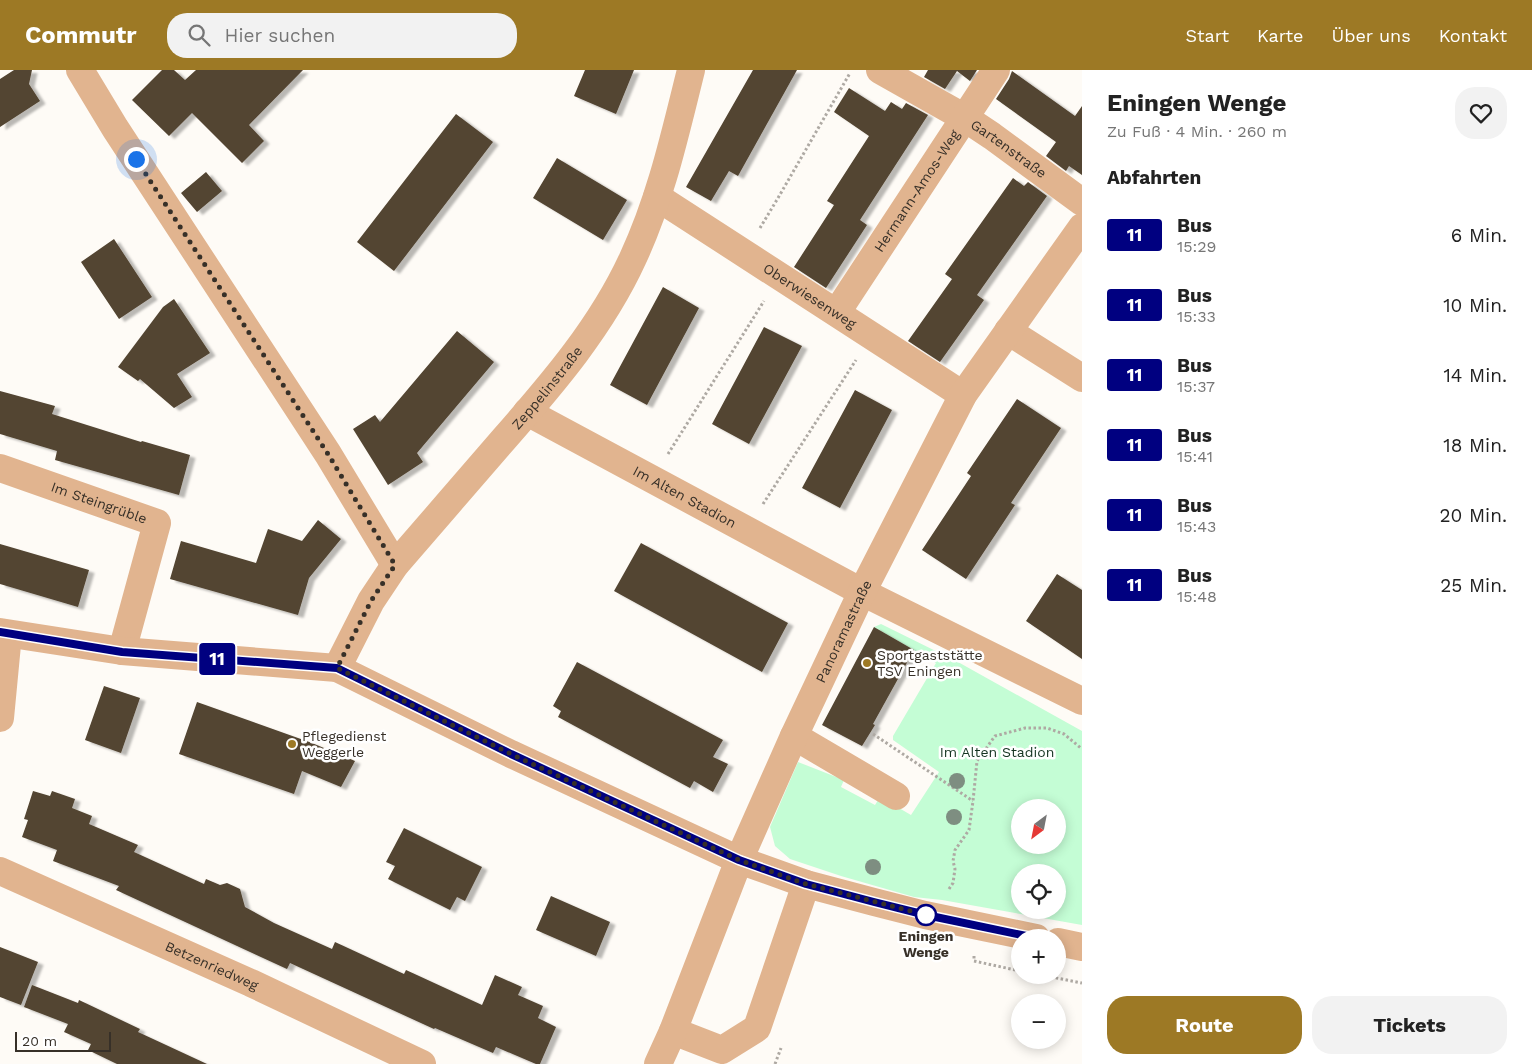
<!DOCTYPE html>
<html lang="de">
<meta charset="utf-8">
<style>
:root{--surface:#fff;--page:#f2f2f2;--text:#222;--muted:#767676;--accent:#9d7925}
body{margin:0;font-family:"Work Sans",sans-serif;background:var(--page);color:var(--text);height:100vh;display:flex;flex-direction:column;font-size:19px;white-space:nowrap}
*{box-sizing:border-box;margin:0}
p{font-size:16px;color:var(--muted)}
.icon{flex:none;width:28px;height:28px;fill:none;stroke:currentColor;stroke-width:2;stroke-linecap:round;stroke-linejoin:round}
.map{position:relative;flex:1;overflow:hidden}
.details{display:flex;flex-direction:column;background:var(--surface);width:450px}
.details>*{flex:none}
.badge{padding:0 10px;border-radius:4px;font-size:18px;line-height:32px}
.needle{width:32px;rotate:212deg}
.tools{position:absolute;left:1011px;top:729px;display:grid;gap:10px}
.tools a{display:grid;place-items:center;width:55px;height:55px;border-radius:50%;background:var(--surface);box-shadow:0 2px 12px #0003;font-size:25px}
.scale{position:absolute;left:15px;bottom:12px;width:96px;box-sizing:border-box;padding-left:5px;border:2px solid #373028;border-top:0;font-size:14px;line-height:18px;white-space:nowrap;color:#373028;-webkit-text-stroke:4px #fff;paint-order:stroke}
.you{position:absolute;width:25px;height:25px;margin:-12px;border:4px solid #fff;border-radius:50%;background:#1a73e8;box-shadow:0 0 0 8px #1a73e833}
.map>.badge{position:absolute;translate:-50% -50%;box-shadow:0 0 0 2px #fff}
h2{padding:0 25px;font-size:19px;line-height:45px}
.round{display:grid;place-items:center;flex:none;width:52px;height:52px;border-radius:20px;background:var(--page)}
.head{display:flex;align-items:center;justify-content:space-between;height:85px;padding:0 25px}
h1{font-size:24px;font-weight:700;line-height:38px}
.cta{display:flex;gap:10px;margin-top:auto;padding:10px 25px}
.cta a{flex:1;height:58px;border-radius:20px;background:var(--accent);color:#fff;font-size:20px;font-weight:700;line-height:58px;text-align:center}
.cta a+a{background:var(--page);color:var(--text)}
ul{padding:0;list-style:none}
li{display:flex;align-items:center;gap:15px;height:70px;padding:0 25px}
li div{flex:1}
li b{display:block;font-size:19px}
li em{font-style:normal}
li .badge{min-width:55px;font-weight:700;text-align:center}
header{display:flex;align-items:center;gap:30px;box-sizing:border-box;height:70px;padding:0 25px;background:var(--accent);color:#fff}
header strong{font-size:24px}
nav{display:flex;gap:28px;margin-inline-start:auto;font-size:18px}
.search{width:350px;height:45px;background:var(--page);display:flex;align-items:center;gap:12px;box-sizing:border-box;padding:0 18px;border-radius:20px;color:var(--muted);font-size:19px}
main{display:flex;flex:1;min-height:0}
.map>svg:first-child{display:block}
.green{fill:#c4fdd5;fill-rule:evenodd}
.building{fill:#524431;filter:url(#shadow)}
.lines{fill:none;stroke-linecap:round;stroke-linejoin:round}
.path{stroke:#aea9a3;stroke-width:3;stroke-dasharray:2.5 2.5;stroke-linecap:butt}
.minor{stroke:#e1b48f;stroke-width:28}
.tree{fill:#7e8e81}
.line-casing{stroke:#fff;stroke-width:11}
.line{stroke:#000080;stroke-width:8}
.walk{stroke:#373028;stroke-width:5;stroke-dasharray:0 9}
.poi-dot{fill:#9d7925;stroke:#fff;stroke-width:2}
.stop-dot{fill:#fff;stroke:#000080;stroke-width:2.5}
.labels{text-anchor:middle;stroke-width:5;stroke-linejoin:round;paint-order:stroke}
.street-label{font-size:14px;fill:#373028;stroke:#fff}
.poi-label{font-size:14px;fill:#373028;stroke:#fff;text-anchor:start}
.park-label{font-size:14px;fill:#153421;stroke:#fff}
.stop-label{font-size:14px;font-weight:bold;fill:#373028;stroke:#fff}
</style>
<header>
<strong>Commutr</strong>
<div class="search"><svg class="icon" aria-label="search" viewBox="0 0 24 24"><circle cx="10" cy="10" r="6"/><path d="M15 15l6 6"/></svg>Hier suchen</div>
<nav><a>Start</a><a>Karte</a><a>Über uns</a><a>Kontakt</a></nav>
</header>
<main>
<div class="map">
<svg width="1082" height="994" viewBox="0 0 1082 994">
<defs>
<filter id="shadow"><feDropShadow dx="5.5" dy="3" stdDeviation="1" flood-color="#0004"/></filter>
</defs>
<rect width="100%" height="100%" fill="#fefbf6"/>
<path class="green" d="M881 554 958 592 1082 661V855L942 830 914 827 841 806 790 789 775 776 770 757 798 692 844 710 841 717 875 735 880 727 911 745 939 702 893 670V666L936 593 914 580 874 557ZM1020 738H1058V775H1020ZM1020 802H1058V840H1020Z"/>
<path class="building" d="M14 0H32L29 14 40 31 0 57V9Z
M162 0H174L185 10 196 0H303L249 55 264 71 242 93 192 43 169 66 132 30Z
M585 0H634L616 44 574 26Z
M753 0H797L738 106 729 101 711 131 686 117Z
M928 0H977L970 11 957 1 945 19 924 7Z
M1012 1 1075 46 1082 36V105L1069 96 1066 101 1046 86 1056 72 996 29 1009 9Z
M849 18 885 41 891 32 902 39 906 33 928 45 860 150 867 155 826 218 794 197 834 135 827 131 869 66 834 42Z
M456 44 493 72 394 201 357 172Z
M557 88 627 130 603 170 533 128Z
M206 102 222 121 197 142 181 123Z
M1013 108 1024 116 1028 112 1047 126 977 225 984 230 940 292 908 271 952 209 945 204Z
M114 169 152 227 119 249 81 192Z
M663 217 699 238 647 335 610 315Z
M174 229 210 283 177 304 192 327 174 338 140 309 138 311 118 297 163 237Z
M764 257 802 276 749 374 712 354Z
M457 261 494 292 417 383 423 392 388 415 353 359 375 345 380 352Z
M855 320 892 340 840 438 802 418Z
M0 321 55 336 52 344 141 372 142 371 190 385 179 425 55 390 57 381 0 364Z
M1017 329 1061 358 1011 433 1015 435 966 509 922 480 971 406 967 403Z
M318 450 341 469 309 508 298 545 170 509 181 471 256 493 268 459 302 471Z
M641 473 788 553 762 602 614 521Z
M0 474 89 500 78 537 0 514Z
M1057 504 1082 520V589L1026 551Z
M874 557 914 580 873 654 875 655 862 676 822 655Z
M577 592 723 670 713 687 728 694 713 722 694 711 690 718 558 647 561 641 553 636Z
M104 616 140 628 121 683 85 670Z
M197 632 312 673 355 691 341 717 302 701 294 724 179 684Z
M33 721 50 726 52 721 75 729 72 738 92 746 89 754 138 775 134 782 204 814 206 809 220 815 227 813 240 819 245 837 274 853 332 879 335 872 404 904 406 900 482 935 495 905 522 917 518 925 543 936 538 948 556 957 540 994H536L496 977 493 983 435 958 434 959 290 893 287 899 116 820 119 816 53 791 57 780 22 767 28 750 24 749Z
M404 758 482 797 465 831 457 827 450 840 388 809 395 796 386 792Z
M551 826 610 852 596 886 536 860Z
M0 877 38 892 21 935 0 927Z
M32 915 78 933 79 930 140 959 138 962 207 994H117L88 980 91 974 64 962 68 954 24 937Z"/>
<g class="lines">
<path class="path" d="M760 158 778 128 850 3
M668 384 764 231
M763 434 856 290
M873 664 973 731
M949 819 953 813 955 799 953 791 955 780 969 760 973 731 977 691 995 666 1025 658H1047L1064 664 1082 679
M974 886V891L1020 901
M1041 905 1082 913
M775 994 781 978"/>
<g class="minor">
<path d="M80 0 115 58 328 384 395 495"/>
<path id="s1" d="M880 0 965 48 992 66 1082 132"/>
<path id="s2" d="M657 127 963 325"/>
<path id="s3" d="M837 242 996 0"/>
<path d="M1008 261 1082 308"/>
<path id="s4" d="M527 342 862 522 1082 631"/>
<path id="s5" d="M0 398 157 453 122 581"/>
<path d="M0 562 122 581 337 598 511 684 739 790 806 814 874 832 925 845 1036 868"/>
<path id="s6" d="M337 598 371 531 395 495C431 453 468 411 504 369 553 313 602 256 633 188 661 128 675 64 691 0"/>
<path d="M0 648 8 564"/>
<path d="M794 666 896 726"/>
<path id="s7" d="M0 801 251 913 422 994"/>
<path d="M1058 872 1082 877"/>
<path d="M673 961 722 980 757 958 806 814"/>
<path id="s8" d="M658 994 673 961 739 790 794 666 862 522 963 325 1082 157"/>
</g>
</g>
<g class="tree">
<circle cx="957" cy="711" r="8"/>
<circle cx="954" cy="747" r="8"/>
<circle cx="873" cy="797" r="8"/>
</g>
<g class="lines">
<defs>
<path id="line" d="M0 562 122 582 337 598 511 684 739 790 806 814 874 832 926 845 1036 868"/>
</defs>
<use href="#line" class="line-casing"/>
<use href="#line" class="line"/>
<path class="walk" d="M136 89 328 384 395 495 371 531 337 598 511 684 739 790 806 814 926 845"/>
</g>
<g class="poi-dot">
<circle cx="867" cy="593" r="5"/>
<circle cx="292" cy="674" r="5"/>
</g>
<circle class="stop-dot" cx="926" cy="845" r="10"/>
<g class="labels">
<g class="street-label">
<text dy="5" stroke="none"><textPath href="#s1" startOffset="151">Gartenstraße</textPath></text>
<text dy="5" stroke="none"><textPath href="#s3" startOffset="145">Hermann-Amos-Weg</textPath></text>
<text dy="5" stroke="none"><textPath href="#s2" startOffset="182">Oberwiesenweg</textPath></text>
<text dy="5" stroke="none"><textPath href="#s6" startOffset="352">Zeppelinstraße</textPath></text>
<text dy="5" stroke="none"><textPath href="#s4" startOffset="179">Im Alten Stadion</textPath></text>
<text dy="5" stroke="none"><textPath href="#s5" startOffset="105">Im Steingrüble</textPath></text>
<text dy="5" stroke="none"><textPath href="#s8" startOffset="471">Panoramastraße</textPath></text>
<text dy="5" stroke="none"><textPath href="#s7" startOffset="232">Betzenriedweg</textPath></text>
</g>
<g class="poi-label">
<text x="877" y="590">Sportgaststätte<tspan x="877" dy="16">TSV Eningen</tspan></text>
<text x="302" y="671">Pflegedienst<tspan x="302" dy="16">Weggerle</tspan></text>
</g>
<g class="park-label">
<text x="997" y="687">Im Alten Stadion</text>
</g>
<g class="stop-label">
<text x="926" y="871">Eningen<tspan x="926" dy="16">Wenge</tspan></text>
</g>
</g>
</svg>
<div class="tools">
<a><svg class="needle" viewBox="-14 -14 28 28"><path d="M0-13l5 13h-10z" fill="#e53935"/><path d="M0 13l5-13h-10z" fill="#767676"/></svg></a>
<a><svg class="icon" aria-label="locate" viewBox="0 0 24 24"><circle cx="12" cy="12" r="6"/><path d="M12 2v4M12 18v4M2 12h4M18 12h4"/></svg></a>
<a>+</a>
<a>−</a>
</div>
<div class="scale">20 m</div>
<div class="you" style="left:136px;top:89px"></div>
<b class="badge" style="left:217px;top:589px;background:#000080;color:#fff">11</b>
</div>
<section class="details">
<div class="head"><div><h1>Eningen Wenge</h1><p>Zu Fuß · 4 Min. · 260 m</p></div><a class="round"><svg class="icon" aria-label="heart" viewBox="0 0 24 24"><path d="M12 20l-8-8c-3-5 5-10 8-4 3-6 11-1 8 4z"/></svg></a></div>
<h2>Abfahrten</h2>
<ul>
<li><span class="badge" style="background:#000080;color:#fff">11</span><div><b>Bus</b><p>15:29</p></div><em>6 Min.</em></li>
<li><span class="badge" style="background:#000080;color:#fff">11</span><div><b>Bus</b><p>15:33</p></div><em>10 Min.</em></li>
<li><span class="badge" style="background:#000080;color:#fff">11</span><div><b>Bus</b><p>15:37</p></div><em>14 Min.</em></li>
<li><span class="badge" style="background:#000080;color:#fff">11</span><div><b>Bus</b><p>15:41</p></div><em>18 Min.</em></li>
<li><span class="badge" style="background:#000080;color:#fff">11</span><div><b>Bus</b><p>15:43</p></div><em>20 Min.</em></li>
<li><span class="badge" style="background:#000080;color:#fff">11</span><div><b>Bus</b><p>15:48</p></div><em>25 Min.</em></li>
</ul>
<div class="cta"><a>Route</a><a>Tickets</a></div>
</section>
</main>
